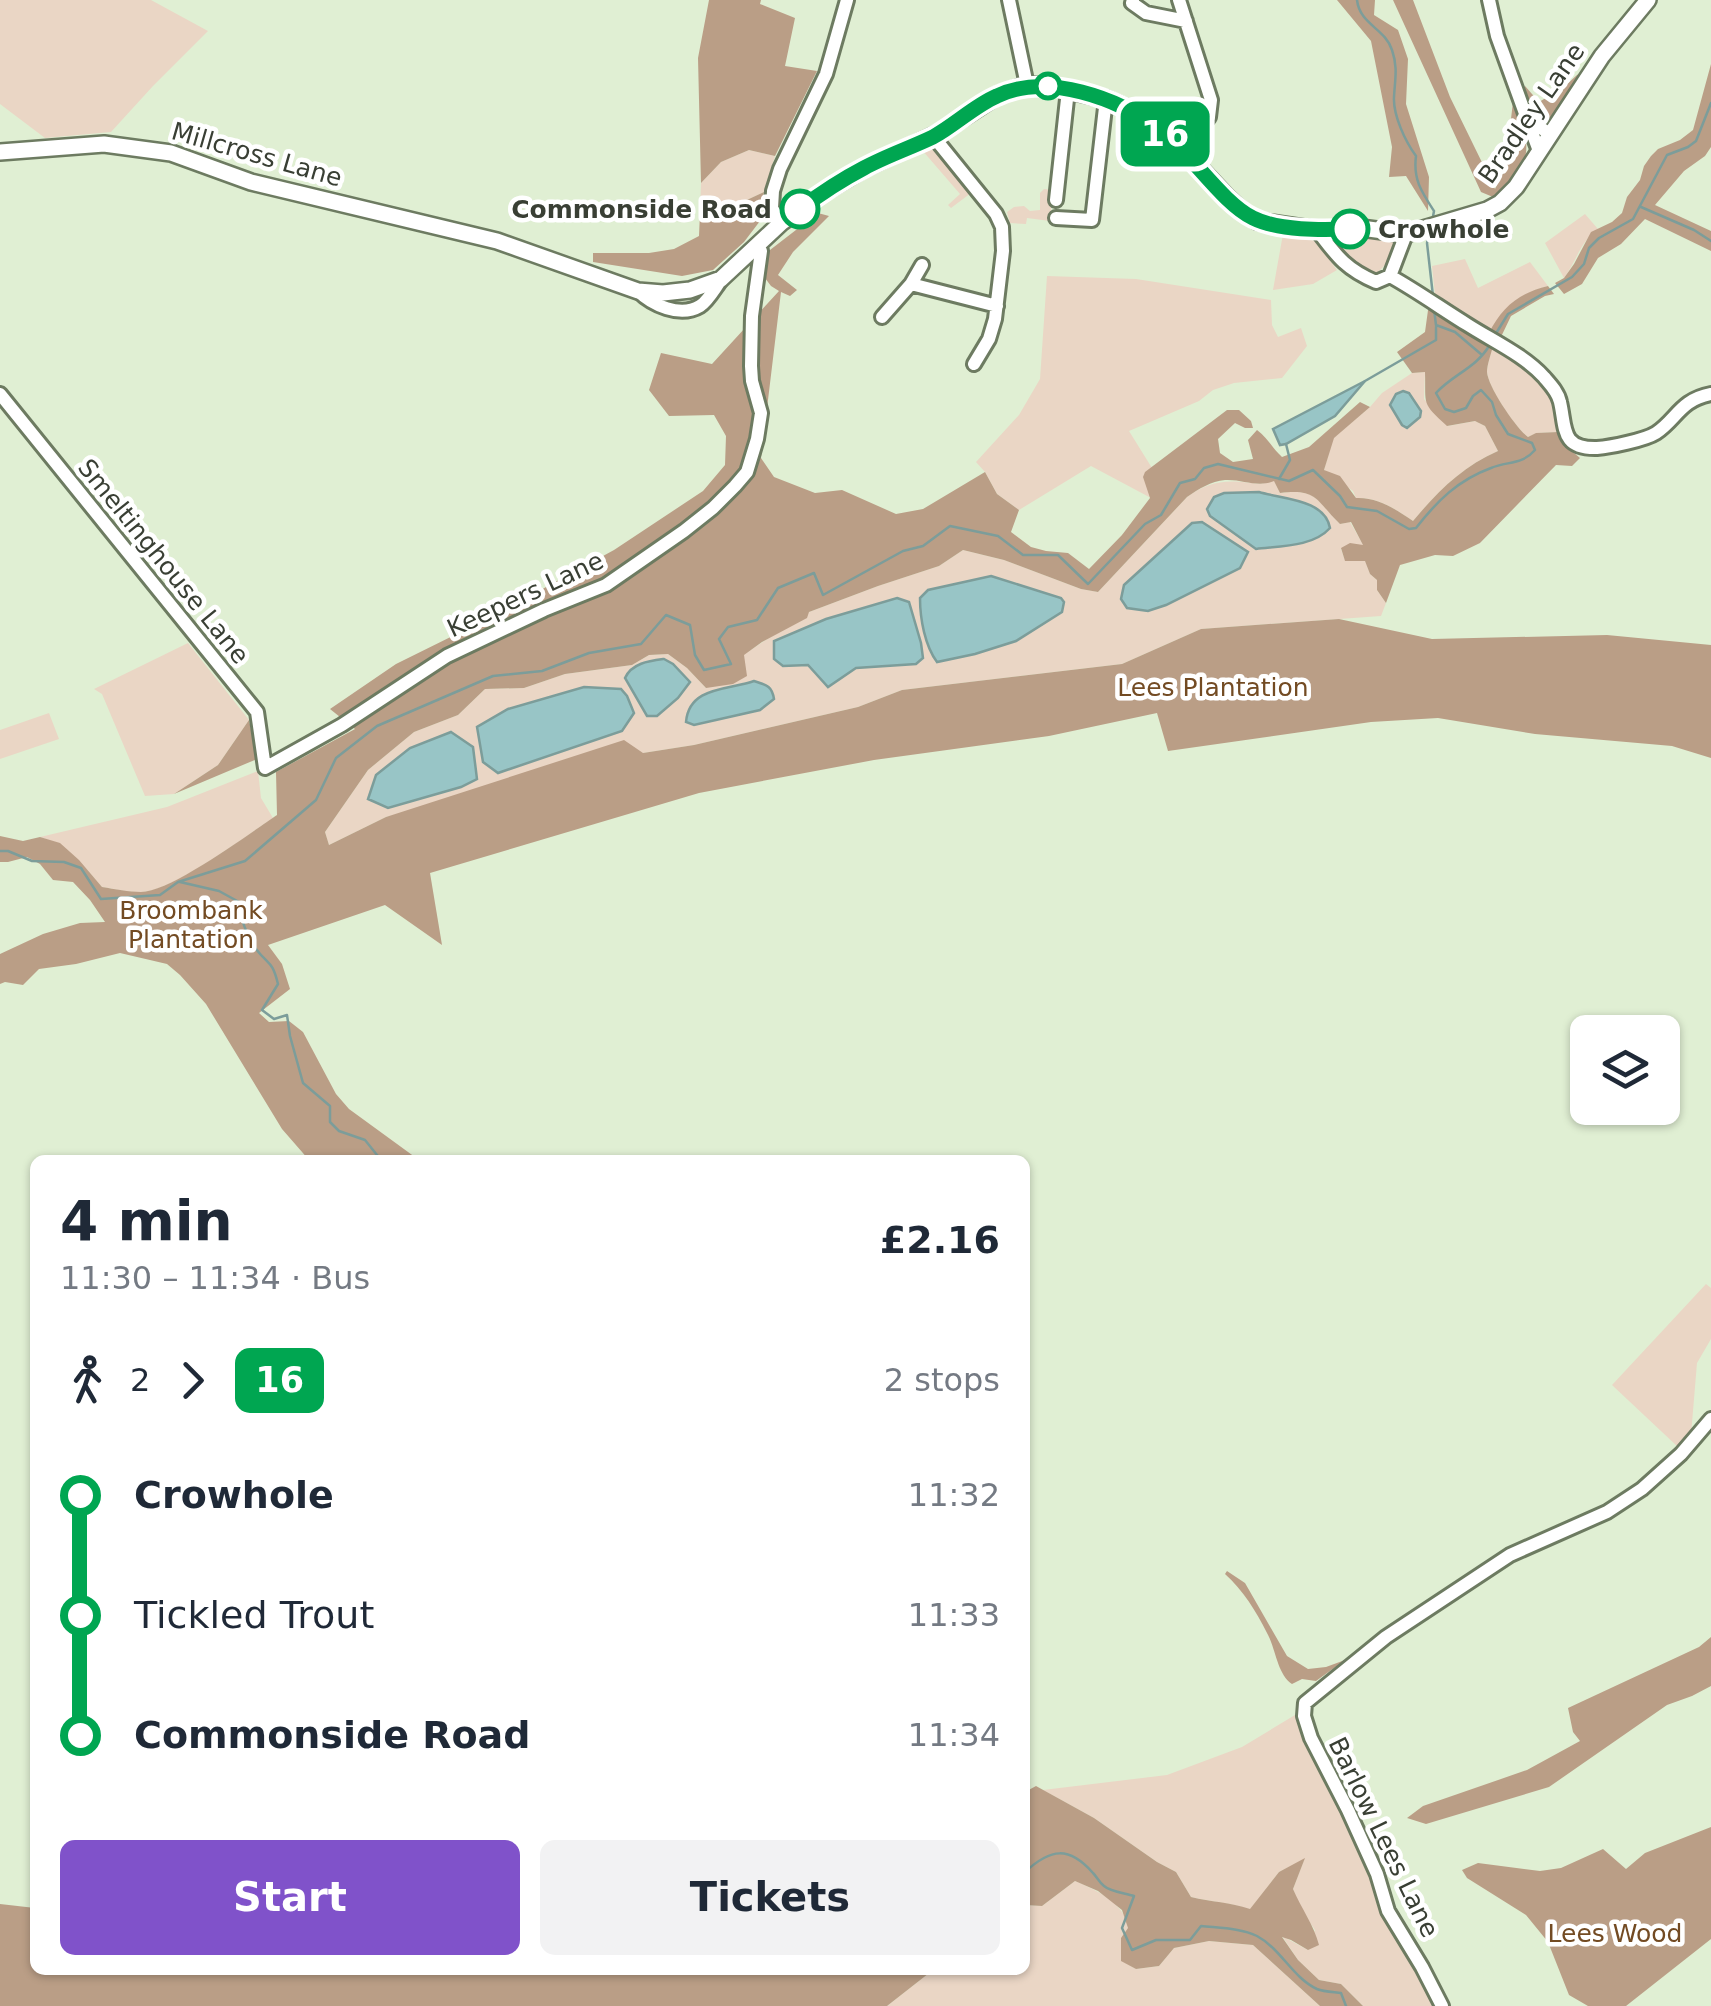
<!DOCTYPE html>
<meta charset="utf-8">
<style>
:root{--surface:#fff;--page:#f2f2f3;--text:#1f2937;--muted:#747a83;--accent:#8052ca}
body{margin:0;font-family:"DejaVu Sans",sans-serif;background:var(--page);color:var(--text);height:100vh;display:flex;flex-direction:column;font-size:38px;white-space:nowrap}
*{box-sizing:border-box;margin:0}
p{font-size:32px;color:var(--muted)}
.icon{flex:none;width:55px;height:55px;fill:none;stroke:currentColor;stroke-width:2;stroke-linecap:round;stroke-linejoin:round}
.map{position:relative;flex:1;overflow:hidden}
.sheet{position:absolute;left:30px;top:1155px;width:1000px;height:820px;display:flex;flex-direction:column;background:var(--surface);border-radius:15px;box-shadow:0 2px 8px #0004}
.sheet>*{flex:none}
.badge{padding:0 20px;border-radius:15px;font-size:35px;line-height:65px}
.fabs{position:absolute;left:1570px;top:1015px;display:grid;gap:20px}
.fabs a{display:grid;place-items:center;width:110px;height:110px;border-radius:15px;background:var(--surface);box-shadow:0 2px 8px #0004;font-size:50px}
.map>.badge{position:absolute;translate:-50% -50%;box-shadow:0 0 0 5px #fff}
.legs{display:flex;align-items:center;gap:15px;height:110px;padding:0 30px;font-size:32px}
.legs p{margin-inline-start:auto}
.summary{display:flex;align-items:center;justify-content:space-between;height:170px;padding:0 30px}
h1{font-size:55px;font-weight:800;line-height:75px}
.action{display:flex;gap:20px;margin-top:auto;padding:20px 30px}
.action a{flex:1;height:115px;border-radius:15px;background:var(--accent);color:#fff;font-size:40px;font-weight:800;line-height:115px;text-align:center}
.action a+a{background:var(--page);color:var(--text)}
ul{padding:0 30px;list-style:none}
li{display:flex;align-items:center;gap:35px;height:120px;font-size:38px}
li i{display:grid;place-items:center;width:15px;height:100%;margin:0 12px;background:currentColor}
li i::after{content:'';width:25px;height:25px;margin:-12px;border:8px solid;border-radius:50%;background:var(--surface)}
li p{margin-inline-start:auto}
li:first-child i{background:linear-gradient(#0000 50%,currentColor 0)}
li:last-child i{background:linear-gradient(currentColor 50%,#0000 0)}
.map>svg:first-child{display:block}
.green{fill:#ead6c5}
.forest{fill:#ba9e86}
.water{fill:#98c5c6;stroke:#7c9d9a;stroke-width:2.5}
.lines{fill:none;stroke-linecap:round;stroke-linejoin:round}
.stream{stroke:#7c9d9a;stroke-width:2.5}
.minor-casing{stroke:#6d7b61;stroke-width:18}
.major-casing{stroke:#6d7b61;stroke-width:20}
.minor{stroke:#fff;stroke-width:12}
.major{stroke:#fff;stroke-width:15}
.line-1-casing{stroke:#fff;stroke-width:22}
.line-1{stroke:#00a651;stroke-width:15}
.stop-1-dot{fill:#fff;stroke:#00a651;stroke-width:5}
.labels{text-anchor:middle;stroke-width:9;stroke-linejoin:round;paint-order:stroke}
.street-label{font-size:25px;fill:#393f34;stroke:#fff}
.stop-label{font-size:25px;font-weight:bold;fill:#393f34;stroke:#fff;text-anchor:end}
.park-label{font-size:25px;fill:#734b23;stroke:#fff}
</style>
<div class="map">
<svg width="1711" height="2006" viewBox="0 0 1711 2006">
<rect width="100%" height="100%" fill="#e0efd3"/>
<path class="green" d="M0 0H151L208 31 153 86 111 132 45 138 0 104Z
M927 148 937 152 971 193 951 208 948 205 960 194 922 150Z
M749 150 775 156 764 192 736 205 700 213 701 183 721 162Z
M1044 189 1053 190 1050 221 1027 218 1026 224 1010 223 1007 212 1014 207 1024 206 1030 211 1040 210V193Z
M1585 214 1598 229C1581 240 1576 262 1564 278L1545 243Z
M1283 234 1316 241 1337 270 1313 284 1273 290Z
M1349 235 1393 239 1396 242 1389 261 1377 273 1364 271 1338 249 1337 242 1345 236Z
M1465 259 1478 288 1530 262 1548 286 1535 290 1489 333 1435 295 1432 266Z
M1047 276 1136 279 1271 300 1272 325 1278 337 1301 328 1307 346 1282 378 1234 383 1213 390 1199 401 1129 431 1152 468 1146 472 1151 498 1091 466 1019 510 997 494 985 472 976 462 1019 415 1040 379Z
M1493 346C1535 376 1551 378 1558 432L1537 433 1528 437C1516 428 1488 388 1487 372 1487 364 1491 354 1493 346Z
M1425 372 1424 399 1448 426 1475 421 1485 426 1498 451C1462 467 1438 491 1413 521 1395 509 1378 497 1356 498L1353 491 1324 470 1333 438 1370 407 1382 393 1412 373Z
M1274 480 1280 493C1318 488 1316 500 1340 524L1350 522 1364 546 1341 549 1345 560H1365L1370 574 1377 580V590L1386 603 1381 616 1201 629 1122 664 902 690 858 707 694 745 643 753 386 817 329 845 325 832 368 770 414 732 458 715 485 689 524 688 565 674 632 665 649 655 668 654 687 668 706 688 743 655 809 612 878 586 939 566 963 550 1004 560 1081 589 1098 592 1187 497C1205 484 1220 480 1242 482 1255 483 1262 486 1274 480Z
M188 643 249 720 218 765 174 794 145 796 102 694 94 689Z
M49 713 59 739 0 759V730Z
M258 771 261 798 273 818C246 836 171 892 142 892 129 893 115 889 102 887 82 864 70 847 40 837L167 807Z
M1706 1284 1711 1288V1339L1697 1363 1691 1435 1678 1447 1612 1385Z
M1295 1715 1371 1874 1380 1907 1391 1930 1414 1962 1437 2006H1363L1341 1984 1319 1980 1298 1960 1282 1936 1308 1950 1315 1930 1300 1908 1293 1889 1304 1860 1279 1872 1250 1910C1230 1902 1211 1902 1191 1897L1176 1872 1157 1862 1094 1818 1043 1790 1167 1775 1242 1747Z
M1075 1881C1094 1889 1126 1903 1128 1928 1129 1938 1123 1951 1121 1960L1136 1969 1159 1966 1174 1948 1209 1941 1253 1945 1320 2006H887L933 1970H1025V1905L1042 1906Z"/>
<path class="forest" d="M709 0H761L760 4 795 18 785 66 817 71 775 156 749 150 721 162 701 183 698 58Z
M1337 0H1375L1374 15 1398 30 1408 59 1406 104 1429 177 1428 211 1406 176 1389 177 1392 147 1371 41Z
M1393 0H1413L1450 97 1495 189 1505 169 1513 102C1517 114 1525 129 1526 142 1529 166 1511 185 1493 197L1481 192Z
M1711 64V147L1705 156 1684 171 1655 205 1711 231V251L1645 219 1621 244 1598 258 1582 284 1564 294 1555 283 1564 278 1574 264 1591 232 1612 222 1622 213 1627 197 1640 180 1644 166 1651 156 1658 149 1680 140 1693 130Z
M1584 71 1547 122C1531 116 1522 104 1525 86L1539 102 1564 87 1577 75Z
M764 192 760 221 744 242 713 270 682 276 593 262V253H649L674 249 699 236 700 213 736 205Z
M818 213 829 216 793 252 778 275 797 290 790 296 781 292 761 458 774 477 815 493 842 490 896 514 923 509 985 472 997 494 1019 510 1011 532 1031 547 1046 551 1068 553 1089 569 1122 535 1150 498 1143 477 1145 472 1227 410H1239L1251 421 1253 428H1245L1235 423 1218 439 1220 453 1233 462 1253 459 1248 440 1257 430C1268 438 1272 448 1282 457L1309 447 1360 402 1370 407 1334 438 1324 470 1340 476 1356 498C1378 497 1395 509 1413 521 1438 491 1462 467 1498 451L1485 426 1475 421 1447 426C1421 402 1426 406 1425 372L1412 373 1397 352 1425 332 1429 303 1493 346C1491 354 1487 365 1487 372 1488 387 1516 428 1528 437L1536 433 1558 432 1567 447 1580 458 1572 466 1556 465 1480 543 1453 556 1435 555 1400 565 1386 603 1377 590V580L1370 574 1365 561H1345L1341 548 1350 543 1363 545 1351 522 1340 524C1316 501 1318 488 1280 493L1274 481C1257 488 1243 479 1225 480 1211 481 1199 489 1187 497L1098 592 1081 589 1004 560 963 550 939 566 878 586 809 612 807 618 762 642 744 655 747 676 733 684 706 688 687 668 668 654 649 655 632 665 565 674 524 688 485 689 458 715 414 732 368 770 325 832 329 845 386 817 624 740 643 753 694 745 858 707 902 690 1122 664 1201 629 1339 619 1432 639 1607 635 1711 645V758L1672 746 1535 734 1438 718 1371 722 1168 751 1157 713 1049 736 874 760 699 793 430 873 442 945 385 905 268 945 282 964 290 989 259 1013 269 1022 289 1021 303 1032 336 1094 349 1109 419 1160H309L282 1129 206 1004 180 975 167 964 120 953 76 964 39 969 23 985 5 982 0 984V954L43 934 80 923 105 922 90 900 73 882 53 880 40 864 27 857 8 862H0V836L23 841 40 837 60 843 79 860 102 887C115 889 129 892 141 892 171 892 250 833 277 815L276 772 355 729 330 709 396 664 493 616 614 550 703 491 725 465 726 436 714 415 669 416 649 390 661 353 712 364 779 291 771 286 762 274 767 254 770 250Z
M1548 286 1554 294 1545 296 1511 316 1500 339 1489 333C1502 307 1519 293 1548 286Z
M249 720 257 759 174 794 218 765Z
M1227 1571 1245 1583 1287 1656 1308 1669 1326 1667 1345 1660 1316 1681 1302 1679 1292 1684C1277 1674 1276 1649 1267 1633 1256 1611 1243 1590 1225 1574Z
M1711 1637V1686L1692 1696 1667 1705 1549 1787 1426 1824 1407 1818 1423 1806 1527 1770 1580 1741 1573 1732 1568 1708 1699 1647Z
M1036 1786 1094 1818 1157 1862 1176 1872 1191 1897C1211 1902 1230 1902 1250 1909L1279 1872 1305 1858 1293 1889C1301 1908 1314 1925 1319 1945L1308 1950 1291 1940 1282 1937 1298 1960 1319 1980 1341 1984 1363 2006H1320L1253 1945 1209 1941 1174 1948 1159 1966 1136 1969 1121 1961V1938L1128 1928 1122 1910 1098 1891 1075 1881 1042 1906 1025 1905V1792Z
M1711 1827V1939L1626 2006H1588L1569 1995 1548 1942 1526 1915 1467 1878 1462 1870 1478 1863 1540 1871 1561 1868 1603 1849 1626 1869 1645 1853Z
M0 1904 35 1908V1970H933L887 2006H0Z"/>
<path class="water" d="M1365 381 1335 416 1286 444 1280 445 1273 429Z
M1403 391 1409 393 1421 411 1420 417 1407 428 1402 425 1390 405 1396 394Z
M1259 492C1282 499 1325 499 1330 528 1313 547 1280 546 1256 549L1210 516 1207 509 1214 497 1224 493Z
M1202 522 1248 552 1240 568 1166 605 1148 611 1127 608 1121 599 1124 585 1192 523Z
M991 576 1061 598 1064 602 1062 612 1016 641 975 654 937 662C925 646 920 619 920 598L928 590Z
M897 598 909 602 921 643 923 658 916 664 856 668 828 687 808 665 783 666 774 659V641L826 619Z
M664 659 673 664 690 682 678 698 657 716H647L625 678C632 663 649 661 664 659Z
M754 681C767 685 772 686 774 699L760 710 694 725 686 722C689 686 729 690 754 681Z
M584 687 621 689 627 696 634 713 622 731 498 773 483 762 477 727 508 709Z
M451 732 473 747 477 779 461 787 388 808 368 799 376 775 410 748Z"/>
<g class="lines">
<path class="stream" d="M1357 0C1360 25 1385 28 1392 50 1398 67 1395 79 1394 97 1393 115 1405 141 1416 156 1413 179 1421 191 1434 211L1432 222
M1641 207 1694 230 1711 241
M1429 234 1427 243 1433 296
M1434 309 1436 325 1455 332 1482 355
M1495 335 1508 314 1572 277 1584 264 1589 248 1599 238 1633 219 1667 155 1688 147 1696 141 1711 103
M1365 381 1436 340V327
M1279 479 1290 460 1286 444
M0 851H8L32 861 64 862 81 868 101 899 160 895 178 882 245 861 316 800 336 758 377 726 493 676 542 671 589 653 641 644 666 615 690 625 695 655 704 670 731 664 719 639 728 627 757 620 778 588 814 573 823 595 903 551 923 546 950 526 998 536 1023 555H1058L1088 584 1145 524 1161 515 1180 483 1195 479 1204 468 1218 464 1289 481 1313 470 1340 496 1347 507 1377 511 1409 529 1416 528C1437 501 1458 480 1491 468 1508 461 1522 465 1535 450L1532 443 1508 434 1496 415 1492 402 1481 390 1473 396 1466 408 1454 412 1445 409 1436 393C1452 375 1476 368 1489 346
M180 882 219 891 239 902C240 918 247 936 256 949 269 966 272 960 278 984L262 1010 274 1019 287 1015 290 1036 303 1083 330 1106V1122L339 1131 365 1140 381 1160
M1025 1872C1051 1848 1069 1846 1093 1873 1097 1877 1099 1882 1104 1886 1111 1892 1125 1893 1134 1896L1122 1928 1132 1950 1156 1940H1190L1201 1926C1219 1928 1241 1928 1257 1936 1281 1949 1293 1978 1317 1989 1324 1992 1334 1992 1341 1993L1346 2006"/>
<defs>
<path id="minor" d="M1009 0 1027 85
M1133 0 1132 3 1146 13 1186 21
M1179 0 1211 100 1209 117 1184 151
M1489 0 1497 36 1527 119 1550 134
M1527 119 1539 151
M933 136 996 214 1002 227 1003 251 995 319 989 339 974 364
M1056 200 1068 90
M1056 218 1092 220 1106 99
M781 223 772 208 773 191 780 169 826 74 847 0
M1317 230C1336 255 1345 269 1376 282L1390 276C1417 291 1442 309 1468 325 1493 341 1524 355 1544 377 1550 384 1558 392 1560 402 1566 427 1560 449 1597 448 1610 447 1645 440 1656 433 1677 419 1680 400 1711 394
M1390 276 1406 234
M911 284 922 265
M638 291C652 305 680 318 700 306 708 301 715 288 721 280
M882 317 911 284 997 306
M0 394 257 712 265 768 342 725 447 656 544 610 606 585 684 531 713 508 735 486 747 472 757 439 761 413 752 381 751 366 752 316 761 251 756 246
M1442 2006 1422 1967 1388 1911 1377 1874 1348 1810 1311 1738 1304 1716 1305 1703 1386 1637 1510 1555 1607 1512 1642 1489 1681 1454 1711 1419"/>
<path id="major" d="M0 152 104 144 171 153 251 182 497 241 638 291 663 293 690 290 721 279 781 223 821 194 865 168 941 132 998 95 1027 85 1049 86 1106 99 1129 109 1160 130 1184 151 1227 197 1244 213 1257 221 1317 230 1361 228 1406 234 1487 210 1500 203 1516 187 1602 56 1648 0"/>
</defs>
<use href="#minor" class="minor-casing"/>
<use href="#major" class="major-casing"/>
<use href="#minor" class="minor"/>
<use href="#major" class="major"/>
</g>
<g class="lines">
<defs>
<path id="line-1" d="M800 209C820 194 841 180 864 168 886 156 910 148 933 137 955 125 974 106 997 96 1047 72 1118 98 1160 130 1191 153 1222 203 1253 218 1279 231 1322 230 1350 229"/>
</defs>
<use href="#line-1" class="line-1-casing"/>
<use href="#line-1" class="line-1"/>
</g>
<g class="stop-1-dot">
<circle cx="1048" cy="86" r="12"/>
<circle cx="800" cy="209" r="18"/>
<circle cx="1350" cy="229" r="18"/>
</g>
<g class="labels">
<g class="street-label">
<text transform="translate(1531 113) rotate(-55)" y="9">Bradley Lane</text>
<text transform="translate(257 154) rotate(16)" y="9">Millcross Lane</text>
<text transform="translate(164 561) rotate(51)" y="9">Smeltinghouse Lane</text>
<text transform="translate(525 594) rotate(-25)" y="9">Keepers Lane</text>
<text transform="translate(1384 1837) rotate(64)" y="9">Barlow Lees Lane</text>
</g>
<g class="stop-label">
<text x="772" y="218">Commonside Road</text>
<text x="1378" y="238" text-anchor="start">Crowhole</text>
</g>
<g class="park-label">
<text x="1213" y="696">Lees Plantation</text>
<text x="191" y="919">Broombank<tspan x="191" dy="29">Plantation</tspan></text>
<text x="1615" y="1942">Lees Wood</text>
</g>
</g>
</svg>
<div class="fabs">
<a><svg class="icon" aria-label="layers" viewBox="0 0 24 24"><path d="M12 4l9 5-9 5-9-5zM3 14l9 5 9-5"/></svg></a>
</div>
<b class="badge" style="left:1165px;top:134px;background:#00a651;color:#fff">16</b>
<section class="sheet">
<div class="summary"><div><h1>4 min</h1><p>11:30 – 11:34 · Bus</p></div><b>£2.16</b></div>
<div class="legs"><svg class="icon" aria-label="walk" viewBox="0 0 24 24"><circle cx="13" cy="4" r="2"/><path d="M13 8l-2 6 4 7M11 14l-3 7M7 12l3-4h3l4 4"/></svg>2<svg class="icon" aria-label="forward" viewBox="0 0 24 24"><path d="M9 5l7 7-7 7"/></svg><b class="badge" style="background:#00a651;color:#fff">16</b><p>2 stops</p></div>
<ul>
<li><i style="color:#00a651"></i><b>Crowhole</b><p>11:32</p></li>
<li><i style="color:#00a651"></i><span>Tickled Trout</span><p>11:33</p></li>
<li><i style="color:#00a651"></i><b>Commonside Road</b><p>11:34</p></li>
</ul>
<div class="action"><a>Start</a><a>Tickets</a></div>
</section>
</div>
